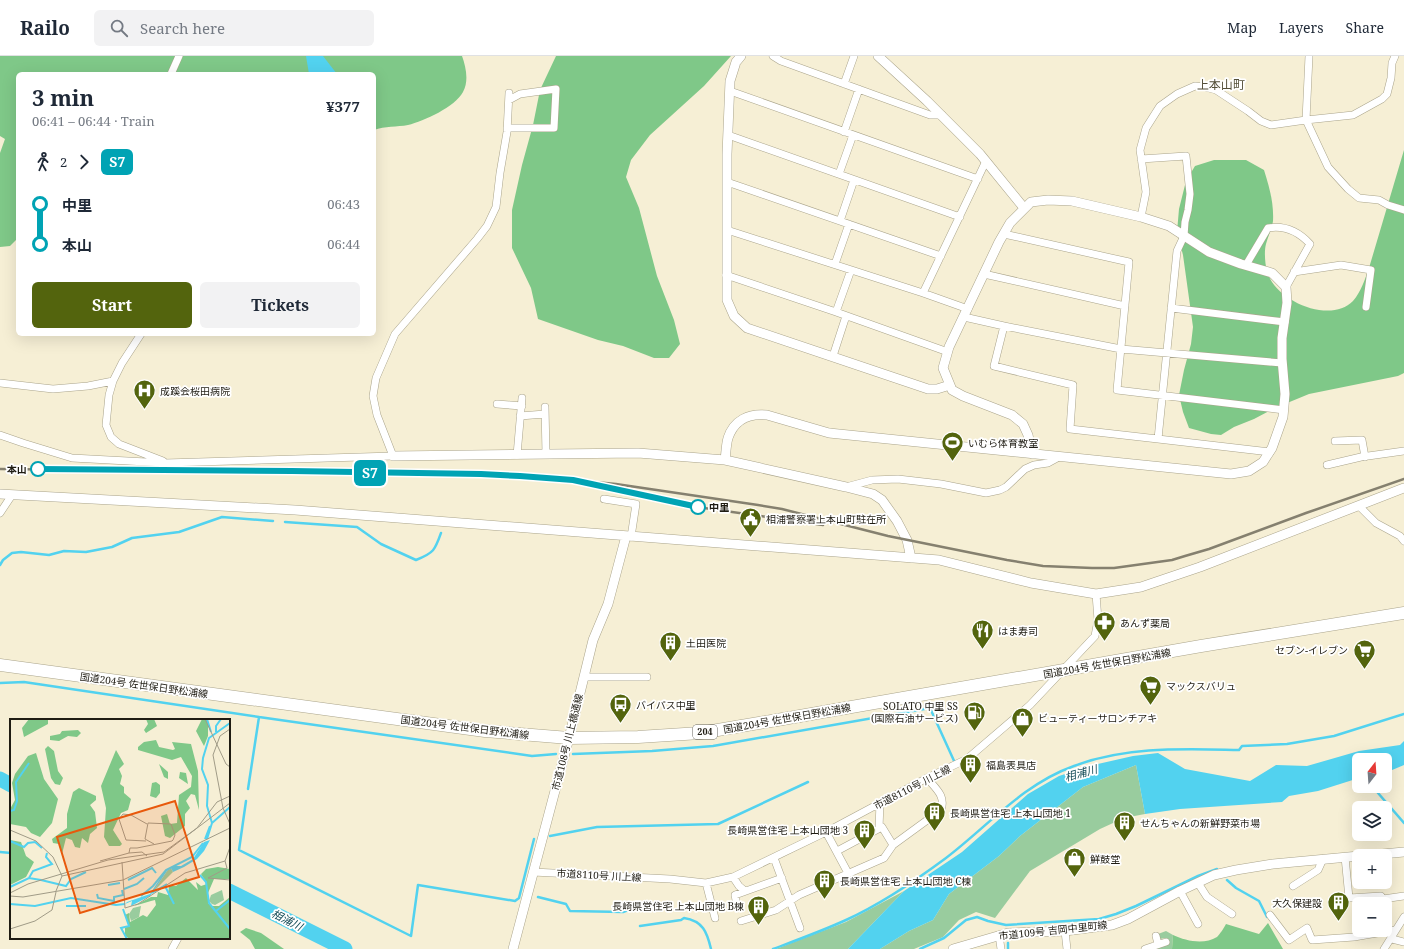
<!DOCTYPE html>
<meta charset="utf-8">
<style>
:root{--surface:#fff;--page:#f2f2f3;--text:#1f2937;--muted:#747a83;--line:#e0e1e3;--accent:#53640d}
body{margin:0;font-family:"Noto Serif","Noto Sans JP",serif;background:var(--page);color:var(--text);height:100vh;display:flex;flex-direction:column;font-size:15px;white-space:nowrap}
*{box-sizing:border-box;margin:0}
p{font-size:13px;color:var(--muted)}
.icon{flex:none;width:22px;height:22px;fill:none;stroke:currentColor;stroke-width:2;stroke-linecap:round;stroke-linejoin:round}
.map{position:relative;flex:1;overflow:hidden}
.panel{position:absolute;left:16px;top:16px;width:360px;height:264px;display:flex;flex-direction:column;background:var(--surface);border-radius:6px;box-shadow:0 4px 16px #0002}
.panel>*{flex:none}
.badge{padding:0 8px;border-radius:6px;font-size:14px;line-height:26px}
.needle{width:26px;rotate:17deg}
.buttons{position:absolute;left:1352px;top:697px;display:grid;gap:8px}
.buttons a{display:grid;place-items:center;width:40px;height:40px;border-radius:6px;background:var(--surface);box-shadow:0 4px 16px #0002;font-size:20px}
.map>.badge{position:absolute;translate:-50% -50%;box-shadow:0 0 0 2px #fff}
.legs{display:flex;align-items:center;gap:6px;height:44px;padding:0 16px;font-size:13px}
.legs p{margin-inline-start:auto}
.overview{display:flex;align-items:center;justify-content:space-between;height:68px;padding:0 16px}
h1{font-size:22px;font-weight:700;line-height:30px}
.button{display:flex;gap:8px;margin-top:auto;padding:8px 16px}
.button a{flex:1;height:46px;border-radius:6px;background:var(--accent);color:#fff;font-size:16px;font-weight:700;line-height:46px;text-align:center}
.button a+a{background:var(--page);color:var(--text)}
ul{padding:0 16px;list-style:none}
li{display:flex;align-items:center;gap:14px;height:40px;font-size:15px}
li i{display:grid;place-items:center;width:6px;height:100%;margin:0 5px;background:currentColor}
li i::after{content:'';width:10px;height:10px;margin:-5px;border:3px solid;border-radius:50%;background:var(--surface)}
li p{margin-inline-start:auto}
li:first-child i{background:linear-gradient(#0000 50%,currentColor 0)}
li:last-child i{background:linear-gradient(currentColor 50%,#0000 0)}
header{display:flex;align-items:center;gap:24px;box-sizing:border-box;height:56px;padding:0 20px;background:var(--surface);border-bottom:1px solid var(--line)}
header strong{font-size:19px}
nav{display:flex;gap:22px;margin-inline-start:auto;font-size:14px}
.search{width:280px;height:36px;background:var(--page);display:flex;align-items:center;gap:10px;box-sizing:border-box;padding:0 14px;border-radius:6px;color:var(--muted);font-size:15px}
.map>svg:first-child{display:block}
.green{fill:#99cc9e}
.forest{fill:#7fc888}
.water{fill:#52d2ef}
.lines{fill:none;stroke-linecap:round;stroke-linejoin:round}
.stream{stroke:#52d2ef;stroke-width:2.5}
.river{stroke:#52d2ef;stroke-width:15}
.minor-casing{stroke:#aaa48b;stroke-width:8}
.tertiary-casing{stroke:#aaa48b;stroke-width:10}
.trunk-casing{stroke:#aaa48b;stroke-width:13}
.minor{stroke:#fff;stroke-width:7}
.tertiary{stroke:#fff;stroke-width:9}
.trunk{stroke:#fff;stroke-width:12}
.rail{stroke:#85806f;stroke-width:2.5}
.line-1-casing{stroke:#fff;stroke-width:9}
.line-1{stroke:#00a3b4;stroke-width:6}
.stop-1-dot{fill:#fff;stroke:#00a3b4;stroke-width:2}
.labels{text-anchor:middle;stroke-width:3.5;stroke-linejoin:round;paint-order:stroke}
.shield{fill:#fff;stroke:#62605a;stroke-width:1}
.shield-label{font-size:9px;font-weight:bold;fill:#1f1c13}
.poi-label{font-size:10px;fill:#1f1c13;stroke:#fff;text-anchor:start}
.stop-label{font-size:10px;font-weight:bold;fill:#1f1c13;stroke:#fff;text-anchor:end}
.street-label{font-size:10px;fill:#1f1c13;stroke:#fff}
.water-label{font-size:11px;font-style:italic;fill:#114955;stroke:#fff}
.quarter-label{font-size:12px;fill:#544f39;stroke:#fff}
.inset-river{fill:none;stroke:#52d2ef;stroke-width:2}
.inset-road{fill:none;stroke:#a09b87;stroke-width:1}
.view{fill:#e8590c;fill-opacity:0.15;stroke:#e8590c;stroke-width:2}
.inset-edge{fill:none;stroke:#1f1c13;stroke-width:2}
</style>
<header>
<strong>Railo</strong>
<div class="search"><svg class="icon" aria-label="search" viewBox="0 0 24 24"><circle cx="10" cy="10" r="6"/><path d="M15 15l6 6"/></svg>Search here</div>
<nav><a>Map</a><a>Layers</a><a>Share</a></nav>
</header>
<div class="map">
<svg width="1404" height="893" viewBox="0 0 1404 893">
<rect width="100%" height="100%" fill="#f6efd5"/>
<path class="green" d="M1136 709 1145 758 1124 762 1100 773 1030 815 995 862 976 856 959 864 943 881 914 893H880L909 875 933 864 949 838 999 800 1020 780 1083 731Z
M904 835 848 893H776L846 866Z
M1166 875 1173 879 1172 893H1154L1166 888 1165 882 1160 883 1158 878Z"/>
<path class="forest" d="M0 0H462C466 11 469 25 463 36 455 51 424 65 408 69 397 71 385 70 374 74V18H18V182L10 190 0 191V97L5 83 0 80Z
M556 0H731L704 30 650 79 631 104 626 121 639 152 657 220 674 264 680 288 669 302H654L623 290 598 284 538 263 531 232 512 192V154L522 109 533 69 540 34Z
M1404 94V317L1398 320 1309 338 1275 352 1254 363 1234 371 1221 379 1211 378 1189 372 1183 356 1179 339 1184 314 1191 288 1193 271 1183 199 1177 176 1179 153 1186 125 1195 110 1214 104H1246L1264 114C1269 130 1274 147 1273 165 1272 173 1268 180 1266 188 1264 195 1265 208 1267 215 1274 244 1330 269 1353 245 1361 236 1365 223 1369 212Z
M1268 867 1283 893H1172L1173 879C1186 885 1204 889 1217 881 1220 878 1224 872 1226 868L1259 878Z
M246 872 261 877 284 893H255L250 884 240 876Z"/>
<path class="water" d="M306 0H323L337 18H309Z
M1404 685V709L1385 717V704H1359V722L1318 735 1289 740 1282 746 1180 753 1145 758 1136 709 1083 731 1020 780 999 800 949 838 933 864 909 875 880 893H848L904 835 962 796 1028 738 1059 720 1089 710 1133 700 1158 697 1185 713 1250 725 1276 709 1307 710 1359 695 1400 689Z"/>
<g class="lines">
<path class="stream" d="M285 466 357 471 381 488 416 504C434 497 435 494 441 477
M0 509 3 504 12 497 21 496 49 499 64 495 86 496 112 491 132 482 179 476 222 461 273 465
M0 627 24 626 259 661
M573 698 652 695 713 690 930 652 955 707
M1373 730 1374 732
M248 733 259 661 532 700 556 698
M1378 737 1404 767
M246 745 239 794 411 880 418 829 515 845 519 842 534 783
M550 780 597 771 718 768 808 726
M0 796 11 797
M1227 824 1236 832 1259 845 1267 861
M538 841 566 848 570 855 623 856 636 851
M640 870 681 864 684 862C703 865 707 876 711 893
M1008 887V893
M773 893C797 884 822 875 846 864 881 848 915 825 946 802 988 770 1023 728 1074 710 1127 690 1183 693 1239 694L1242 690 1287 688 1334 680 1404 658
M920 893 944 882 966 864 977 861 988 865 1006 869 1099 863 1116 858 1136 850 1198 820 1217 813"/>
<path class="river" d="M0 723 11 729
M229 835 345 893"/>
<defs>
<path id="minor" d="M773 0 781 5 930 59H942
M1309 0 1306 64 1328 111 1348 133 1359 142 1379 144 1388 149 1404 154
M171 18 179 0
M844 28 854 0
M730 35 978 123
M507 72H554L556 33 520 38 509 44
M844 76 859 33
M728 79 960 161
M1141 103 1186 100 1190 138 1188 154 1185 166 1184 180 1177 195 1158 383 1270 396
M839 118 853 79
M727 126 941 200
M1141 161 1146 136 1140 94 1146 72 1160 50 1177 38 1195 30 1205 31 1216 34 1248 55 1261 65 1271 69 1306 64 1353 59 1382 43 1387 38 1391 22 1392 7 1395 0
M840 165 854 124
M727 174 923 237 986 105
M1004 178 1129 206 1117 334 1284 354
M835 208 849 168
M1246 209 1268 172C1285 169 1299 176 1310 188L1286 231
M851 214 836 256 948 296
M1294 216 1341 209 1371 214 1366 251
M984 218 1125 250
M726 219 836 256
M923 237 968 253
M1171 252 1285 266
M964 261 1004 270
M141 278 122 307 113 325 109 339 106 369 111 381 119 388 163 405
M833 300 846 260
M0 327 53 333 88 330 113 325
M497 348 522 350
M545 351 546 398
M520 360 545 358
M0 379 23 387 72 402 165 407 393 400 377 359 373 340 376 322 395 278 477 183 487 170 496 151 500 117 507 76 509 37
M1158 383 1070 373 1073 329 994 310 1004 270 1121 293 1282 307
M1335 385 1362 384 1365 401
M517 399 522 342
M1327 409 1361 401 1404 395
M846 431 872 424 898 423 941 428 986 437 1000 434 1006 431 1025 413 1034 409 1048 407 1059 401
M604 443 636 448 631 481
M1359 450 1376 467 1400 480 1404 485
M0 457 12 439
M584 621H647
M879 772 880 747
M826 776 848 817
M837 795 882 771 893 789
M1345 801 1349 842 1381 840 1383 843 1404 840
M774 802 800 872
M533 816 670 823 706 827 733 821 826 776 927 722 967 703 1030 649 1095 580 1098 564 1096 538
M733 821 739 830 745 835
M706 827 715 862
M1198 827 1207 841 1232 858
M1293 830 1318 814 1323 803
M1180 835 1198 868
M736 844 735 839 782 822
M1270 859 1289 884 1307 872 1312 884 1354 881 1395 874
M741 865 776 854 799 839 884 802 893 789 941 754C946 740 936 733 927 722
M1065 875 1067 893
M999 879 1001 893
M1156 880 1158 888
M1392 883 1404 886
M172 893 178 882
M1145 893 1166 886
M1384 893 1404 861"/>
<path id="tertiary" d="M741 0 736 6 730 25 727 98V244L734 260 747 272 928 333H937L950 329
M878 0 927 45 980 98 1024 152
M393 400 638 397 725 404 846 431 873 438 882 444 897 465 907 484 911 502
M725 404C726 397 726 389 728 382 734 364 749 357 767 359L829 377 1231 418 1249 415 1263 406 1272 392 1283 361 1285 338 1282 303V282L1287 247 1286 231 1272 217 1241 208 1209 196 1169 170 1141 161 1072 145 1048 144 1031 146 1010 167 999 186 949 291 943 312 952 334 963 340 1012 359 1023 368 1028 379 1032 398
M0 438 295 454 939 504 1031 527 1096 538 1141 531 1200 511 1404 432
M1361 800 1404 796
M513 893 569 682 593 584 608 548 626 480
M953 893 1008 877 1065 875 1112 869 1128 863 1180 835 1214 819 1236 814 1273 808 1359 800"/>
<path id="trunk" d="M0 609 485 675 569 682 638 681 700 677 777 664 1201 590 1404 557"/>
</defs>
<use href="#minor" class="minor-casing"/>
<use href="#tertiary" class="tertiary-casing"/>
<use href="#trunk" class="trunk-casing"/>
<use href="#minor" class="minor"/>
<use href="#tertiary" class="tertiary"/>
<use href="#trunk" class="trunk"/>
<path class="rail" d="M0 413 481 418 573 424 616 428 758 449 782 453 888 480 1007 504 1043 510 1092 512H1114L1172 504 1185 500 1209 493 1306 457 1404 423
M610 432 683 449 823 469"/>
</g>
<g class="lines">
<defs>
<path id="line-1" d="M38 413 292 415 481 418 520 420 573 424 698 451"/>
</defs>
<use href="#line-1" class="line-1-casing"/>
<use href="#line-1" class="line-1"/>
</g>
<defs>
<symbol id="hospital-pin" viewBox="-11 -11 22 30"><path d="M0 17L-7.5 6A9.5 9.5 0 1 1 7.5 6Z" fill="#53640d" stroke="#fff"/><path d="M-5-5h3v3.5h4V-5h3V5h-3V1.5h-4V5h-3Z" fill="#fff"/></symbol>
<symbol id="stadium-pin" viewBox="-11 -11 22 30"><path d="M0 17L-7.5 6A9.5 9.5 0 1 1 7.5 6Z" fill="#53640d" stroke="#fff"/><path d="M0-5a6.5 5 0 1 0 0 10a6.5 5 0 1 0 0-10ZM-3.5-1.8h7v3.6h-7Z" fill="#fff"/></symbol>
<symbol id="civic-pin" viewBox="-11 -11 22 30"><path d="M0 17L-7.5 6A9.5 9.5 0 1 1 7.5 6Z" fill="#53640d" stroke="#fff"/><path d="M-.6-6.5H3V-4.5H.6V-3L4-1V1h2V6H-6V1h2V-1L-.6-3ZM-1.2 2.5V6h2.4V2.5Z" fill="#fff"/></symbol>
<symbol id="pharmacy-pin" viewBox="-11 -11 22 30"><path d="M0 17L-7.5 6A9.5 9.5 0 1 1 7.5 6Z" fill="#53640d" stroke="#fff"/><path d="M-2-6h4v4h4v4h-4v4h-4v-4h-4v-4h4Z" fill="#fff"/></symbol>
<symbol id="restaurant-pin" viewBox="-11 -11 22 30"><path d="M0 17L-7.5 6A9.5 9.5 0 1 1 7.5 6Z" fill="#53640d" stroke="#fff"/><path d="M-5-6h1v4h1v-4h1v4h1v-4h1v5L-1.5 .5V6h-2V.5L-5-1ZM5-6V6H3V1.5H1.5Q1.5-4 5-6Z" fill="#fff"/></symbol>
<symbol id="building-pin" viewBox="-11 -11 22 30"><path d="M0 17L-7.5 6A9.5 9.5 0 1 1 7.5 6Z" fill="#53640d" stroke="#fff"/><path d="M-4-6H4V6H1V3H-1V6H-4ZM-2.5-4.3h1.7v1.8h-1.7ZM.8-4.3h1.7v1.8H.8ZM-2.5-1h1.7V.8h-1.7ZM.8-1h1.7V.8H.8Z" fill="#fff"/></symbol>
<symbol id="supermarket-pin" viewBox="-11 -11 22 30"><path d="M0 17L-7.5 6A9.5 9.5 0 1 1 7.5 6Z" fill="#53640d" stroke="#fff"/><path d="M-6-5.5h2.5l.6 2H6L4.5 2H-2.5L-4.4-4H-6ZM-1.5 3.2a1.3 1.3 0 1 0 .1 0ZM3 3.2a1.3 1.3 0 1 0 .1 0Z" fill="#fff"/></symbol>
<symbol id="bus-pin" viewBox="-11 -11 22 30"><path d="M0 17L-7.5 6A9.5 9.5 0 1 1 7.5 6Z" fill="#53640d" stroke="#fff"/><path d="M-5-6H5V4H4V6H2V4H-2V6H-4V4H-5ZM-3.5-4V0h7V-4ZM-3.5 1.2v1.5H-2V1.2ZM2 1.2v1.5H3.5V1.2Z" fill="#fff"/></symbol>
<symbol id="fuel-pin" viewBox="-11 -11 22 30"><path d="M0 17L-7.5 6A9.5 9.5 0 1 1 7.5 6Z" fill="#53640d" stroke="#fff"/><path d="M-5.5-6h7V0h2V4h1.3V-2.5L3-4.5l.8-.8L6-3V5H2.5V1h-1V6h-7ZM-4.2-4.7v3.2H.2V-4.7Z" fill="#fff"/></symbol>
<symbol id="shop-pin" viewBox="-11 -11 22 30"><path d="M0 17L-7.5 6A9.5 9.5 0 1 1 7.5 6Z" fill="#53640d" stroke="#fff"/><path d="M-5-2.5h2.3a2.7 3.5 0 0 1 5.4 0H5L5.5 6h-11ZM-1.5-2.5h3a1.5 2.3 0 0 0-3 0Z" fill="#fff"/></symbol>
</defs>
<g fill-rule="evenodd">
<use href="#hospital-pin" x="132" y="322" width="25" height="34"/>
<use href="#stadium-pin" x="940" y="374" width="25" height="34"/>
<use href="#civic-pin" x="738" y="450" width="25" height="34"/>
<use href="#pharmacy-pin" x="1092" y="554" width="25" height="34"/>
<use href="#restaurant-pin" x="970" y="562" width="25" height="34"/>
<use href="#building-pin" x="658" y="574" width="25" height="34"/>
<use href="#supermarket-pin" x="1352" y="582" width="25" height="34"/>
<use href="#supermarket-pin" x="1138" y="618" width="25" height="34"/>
<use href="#bus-pin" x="608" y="636" width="25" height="34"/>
<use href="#fuel-pin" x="962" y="644" width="25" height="34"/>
<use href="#shop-pin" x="1010" y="650" width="25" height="34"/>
<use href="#building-pin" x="958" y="696" width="25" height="34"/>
<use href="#building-pin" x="922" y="744" width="25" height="34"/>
<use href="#building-pin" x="1112" y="754" width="25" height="34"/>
<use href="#building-pin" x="852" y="762" width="25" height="34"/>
<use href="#shop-pin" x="1062" y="790" width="25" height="34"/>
<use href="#building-pin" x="812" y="812" width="25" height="34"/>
<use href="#building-pin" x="1326" y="834" width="25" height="34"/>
<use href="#building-pin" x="746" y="838" width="25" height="34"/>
</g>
<g class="stop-1-dot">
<circle cx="38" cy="413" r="7"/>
<circle cx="698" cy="451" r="7"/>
</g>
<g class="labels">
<rect class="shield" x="693" y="669" width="24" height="14" rx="3"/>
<g class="shield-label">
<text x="705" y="679">204</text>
</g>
<g class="poi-label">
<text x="160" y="339">成蹊会桜田病院</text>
<text x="968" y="391">いむら体育教室</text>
<text x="766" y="467">相浦警察署上本山町駐在所</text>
<text x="1120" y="571">あんず薬局</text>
<text x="998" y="579">はま寿司</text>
<text x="686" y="591">土田医院</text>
<text x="1348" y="598" text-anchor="end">セブン-イレブン</text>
<text x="1166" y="634">マックスバリュ</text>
<text x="636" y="653">バイパス中里</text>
<text x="958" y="654" text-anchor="end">SOLATO 中里 SS<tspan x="958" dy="12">(国際石油サービス)</tspan></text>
<text x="1038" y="666">ビューティーサロンチアキ</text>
<text x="986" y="713">福島表具店</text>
<text x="950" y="761">長崎県営住宅 上本山団地 1</text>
<text x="1140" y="771">せんちゃんの新鮮野菜市場</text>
<text x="848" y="778" text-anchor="end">長崎県営住宅 上本山団地 3</text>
<text x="1090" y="807">鮮鼓堂</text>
<text x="840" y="829">長崎県営住宅 上本山団地 C棟</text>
<text x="1322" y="851" text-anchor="end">大久保建設</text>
<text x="744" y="854" text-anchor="end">長崎県営住宅 上本山団地 B棟</text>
</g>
<g class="stop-label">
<text x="27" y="417">本山</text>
<text x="709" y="455" text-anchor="start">中里</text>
</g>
<g class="street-label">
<text transform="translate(1107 607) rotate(-10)" y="4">国道204号 佐世保日野松浦線</text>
<text transform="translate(144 629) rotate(8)" y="4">国道204号 佐世保日野松浦線</text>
<text transform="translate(787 662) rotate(-10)" y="4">国道204号 佐世保日野松浦線</text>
<text transform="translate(465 671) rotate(7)" y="4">国道204号 佐世保日野松浦線</text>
<text transform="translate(567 686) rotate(-76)" y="4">市道108号 川上橋通線</text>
<text transform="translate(912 731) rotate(-27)" y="4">市道8110号 川上線</text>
<text transform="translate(599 819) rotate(3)" y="4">市道8110号 川上線</text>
<text transform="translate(1053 874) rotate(-6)" y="4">市道109号 吉岡中里町線</text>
</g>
<g class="water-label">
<text transform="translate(1081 717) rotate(-15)" y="4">相浦川</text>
<text transform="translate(287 864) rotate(27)" y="4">相浦川</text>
</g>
<g class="quarter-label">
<text x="1221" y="33">上本山町</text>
</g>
</g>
<g transform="translate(10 663)">
<rect width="220" height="220" fill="#f6efd5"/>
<path d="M161 149 163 153 142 174 157 152ZM212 171 214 181 205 186 202 185 199 182 201 176ZM131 187 129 198 121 202 119 195 123 189Z" fill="#99cc9e"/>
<path d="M19 0H38V5L14 18 12 9ZM136 0H144L147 7 136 14 134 11 138 5ZM192 0H198V17L194 27 186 12ZM68 11 71 14 67 18 58 17 49 22 40 21V17L50 15 52 12ZM146 21 149 28 163 31 165 30 162 23 181 25 188 52 189 91 185 76 181 75 176 82 180 89 175 95V107L160 119 155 117 151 97 157 95 160 105 167 104 169 76 181 68 182 57 171 38 162 41 128 31V28L134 23ZM38 27 44 32 48 52 53 59 50 66 45 65 41 59 35 30ZM106 31 114 45 109 50 112 57 110 65 114 68V74L121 80 118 91 111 94 103 111 112 125 110 127H99L94 118 96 89 91 67ZM26 34 34 60 48 80 42 104 30 118 21 114 16 108 0 105V90L5 81 2 64 5 55 18 37ZM149 45 158 53V60L154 58ZM170 53 176 54 178 65 169 59ZM142 64 146 63 150 66V74L146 79 140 77ZM69 69 86 77V81L80 86 85 93 87 109 80 115 78 124 72 119 70 129 65 128 62 121 56 119 52 135 49 125 43 124 42 120 57 109V95L63 73ZM0 121 11 123 16 137 24 143 16 158 0 166ZM208 148 220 150V160H204L198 174V184L201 187H209L220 178V220H120L115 217V209L119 206 115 196 119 194 120 203 133 196 137 198 146 186 145 181 141 182 124 187 141 178H147L148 173 158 176 159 167H166L176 159 188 171 186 163 191 167 197 165 191 155 196 150Z" fill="#7fc888"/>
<path d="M200 121 194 132 187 140 174 148 163 153 161 149 157 152 140 177 121 187 122 182 115 185 117 183 140 175 155 152 163 147H171L183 140 194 123Z" fill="#52d2ef"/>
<path class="inset-river" d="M197 0 201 13M206 13V7L211 0M0 92 4 91 7 82 6 63 19 44M202 104 197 87 198 66 192 50 193 39 199 19 220 4M195 120 200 107M197 120 202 104 220 88M0 122 14 128 18 124 25 123 32 129M190 156 196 163 199 184 220 210M19 159 23 152 42 145 36 138 37 134M31 161 56 167 61 160 76 153M118 161 142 149 146 154M98 166 110 164M155 167 164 185M0 168 19 159 31 161M114 170 127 165 134 159M142 174 157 165M87 175 88 179 104 182V178L113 176 112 171M131 177 143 167 156 151 182 138 193 124M0 185 25 187 61 179 106 186 115 185M56 187H76M113 190 119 207 111 209 117 220M206 192 220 181"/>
<path class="inset-road" d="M195 0 216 45 220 48M220 10 210 17 203 36 213 89 220 105M0 111 26 122 43 138 52 157 46 172M136 122 116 121 109 100 113 95 121 96 137 105M119 134 120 129H127L162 122 163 121 165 116 161 105 138 104 135 120 144 125M90 142 119 134 132 133 137 137M215 142 217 149 198 159 220 161M112 143 115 189 128 185 175 154 215 142 220 128M52 157 153 135 220 84M0 174 18 165 98 141 154 133 187 109 207 83 220 77M0 177 13 178 113 161 220 109M0 210 25 202 42 191 46 173"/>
<path class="view" d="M165 82 189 158 70 194 47 118Z"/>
<rect width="220" height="220" class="inset-edge"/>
</g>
</svg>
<div class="buttons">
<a><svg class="needle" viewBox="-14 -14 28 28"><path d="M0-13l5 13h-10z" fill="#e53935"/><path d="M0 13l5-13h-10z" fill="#747a83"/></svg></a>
<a><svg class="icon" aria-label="layers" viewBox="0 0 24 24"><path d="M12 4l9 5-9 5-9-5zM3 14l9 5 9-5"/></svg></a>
<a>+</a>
<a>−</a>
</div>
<b class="badge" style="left:370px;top:417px;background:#00a3b4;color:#fff">S7</b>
<section class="panel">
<div class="overview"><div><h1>3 min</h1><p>06:41 – 06:44 · Train</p></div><b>¥377</b></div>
<div class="legs"><svg class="icon" aria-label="walk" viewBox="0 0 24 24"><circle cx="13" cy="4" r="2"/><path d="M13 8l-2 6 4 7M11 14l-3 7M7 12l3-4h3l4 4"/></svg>2<svg class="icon" aria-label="forward" viewBox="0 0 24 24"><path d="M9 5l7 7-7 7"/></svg><b class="badge" style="background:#00a3b4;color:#fff">S7</b></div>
<ul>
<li><i style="color:#00a3b4"></i><b>中里</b><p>06:43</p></li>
<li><i style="color:#00a3b4"></i><b>本山</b><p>06:44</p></li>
</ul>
<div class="button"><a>Start</a><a>Tickets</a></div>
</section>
</div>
